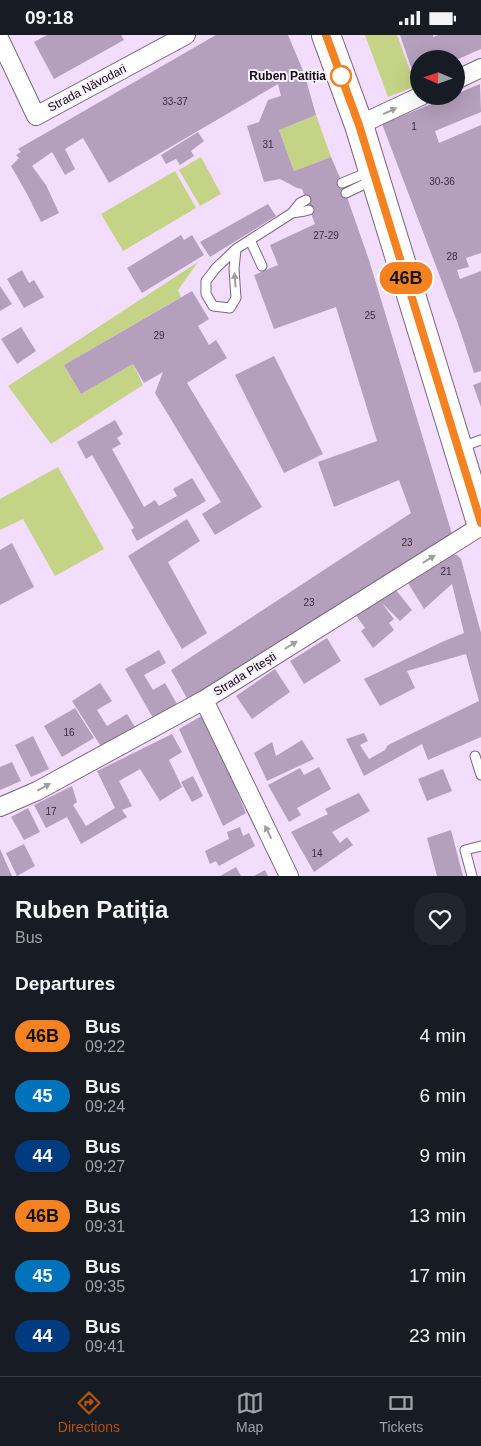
<!DOCTYPE html>
<meta charset="utf-8">
<style>
:root{--surface:#171b24;--page:#20242c;--text:#f1f3f6;--muted:#9ea1a6;--line:#363941;--accent:#b45309}
body{margin:0;font-family:Helvetica,sans-serif;background:var(--page);color:var(--text);height:100vh;display:flex;flex-direction:column;font-size:19px;white-space:nowrap}
*{box-sizing:border-box;margin:0}
p{font-size:16px;color:var(--muted)}
.icon{flex:none;width:28px;height:28px;fill:none;stroke:currentColor;stroke-width:2;stroke-linecap:round;stroke-linejoin:round}
.map{position:relative;height:841px;overflow:hidden}
.panel{display:flex;flex-direction:column;background:var(--surface);flex:1}
.panel>*{flex:none}
.badge{padding:0 10px;border-radius:16px;font-size:18px;line-height:32px}
.needle{width:32px;rotate:272deg}
.tools{position:absolute;left:410px;top:15px;display:grid;gap:10px}
.tools a{display:grid;place-items:center;width:55px;height:55px;border-radius:50%;background:var(--surface);box-shadow:0 5px 20px #0002;font-size:25px}
.map>.badge{position:absolute;translate:-50% -50%;box-shadow:0 0 0 2px #fff}
h2{padding:0 15px;font-size:19px;line-height:45px}
.round{display:grid;place-items:center;flex:none;width:52px;height:52px;border-radius:20px;background:var(--page)}
.summary{display:flex;align-items:center;justify-content:space-between;height:85px;padding:0 15px}
h1{font-size:24px;font-weight:800;line-height:38px}
ul{padding:0;list-style:none}
li{display:flex;align-items:center;gap:15px;height:60px;padding:0 15px}
li div{flex:1}
li b{display:block;font-size:19px}
li em{font-style:normal}
li .badge{min-width:55px;font-weight:700;text-align:center}
.status{display:flex;justify-content:space-between;align-items:center;height:35px;padding:0 25px;background:var(--surface);direction:ltr}
.status svg{height:14px;fill:currentColor}
.menu{display:flex;justify-content:space-around;align-items:center;height:70px;border-top:1px solid var(--line);background:var(--surface);font-size:14px;color:var(--muted)}
.menu a{display:grid;justify-items:center;gap:2px}
.menu .current{color:var(--accent)}
.map>svg:first-child{display:block}
.green{fill:#c4d385}
.building{fill:#b49fbc}
.lines{fill:none;stroke-linecap:round;stroke-linejoin:round}
.service-casing{stroke:#7a6782;stroke-width:11}
.minor-casing{stroke:#7a6782;stroke-width:20}
.primary-casing{stroke:#7a6782;stroke-width:30}
.service{stroke:#fff;stroke-width:9}
.minor{stroke:#fff;stroke-width:18}
.primary{stroke:#fff;stroke-width:28}
.oneway{fill:#a09da1}
.line-casing{stroke:#fff;stroke-width:11}
.line{stroke:#f58220;stroke-width:8}
.stop-dot{fill:#fff;stroke:#f58220;stroke-width:2.5}
.labels{text-anchor:middle;stroke-width:4;stroke-linejoin:round;paint-order:stroke}
.number-label{font-size:10px;fill:#3a2f3e}
.stop-label{font-size:12px;font-weight:bold;fill:#110a14;stroke:#f8effc;text-anchor:end}
.street-label{font-size:12px;fill:#110a14;stroke:#f8effc}
</style>
<div class="status"><b>09:18</b><svg viewBox="0 0 49 12"><path d="M0 12V9h3v3zM5 12V6h3v6zM10 12V3h3v9zM15 12V0h3v12zM26 1h20v11H26zM47 4h2v5h-2z"/></svg></div>
<div class="map">
<svg width="481" height="841" viewBox="0 0 481 841">
<rect width="100%" height="100%" fill="#f3ddfc"/>
<path class="green" d="M365 0H397L416 51 388 62Z
M316 80 331 122 294 136 279 95Z
M201 122 221 159 200 171 179 135Z
M175 136 196 173 123 216 101 179Z
M198 227 178 255 181 262 64 330 81 359 133 329 143 350 51 409 8 351Z
M58 432 104 514 55 541 23 484 0 495V464Z"/>
<path class="building" d="M47 0H121L124 5 54 44 34 7Z
M216 0H288L304 38 316 80 279 95 294 136 331 122 341 145 369 225 452 499 188 665 171 635 411 478 399 445 334 472 318 427 377 406 336 272 274 294 254 240 278 230 270 210 315 189 302 154 297 153 280 144 264 147 247 91 259 87 268 65 281 61 278 49 109 148 83 103 65 114 75 134 65 140 52 117 32 131 46 150 59 178 41 187 27 159 11 131 19 123 16 120 21 117 18 114Z
M400 0H433V2L438 0H481V14L456 25V24H419V43L415 44Z
M480 49 481 77 435 96 439 108 481 90V218L466 223 469 232 457 235 460 244 481 236V336L474 338 458 289 382 89 451 61H456V59Z
M198 97 204 106 191 116 194 121 180 130 176 124 166 129 161 120Z
M268 169 276 181 210 222 200 207Z
M181 200 184 205 192 200 204 220 142 258 127 233Z
M22 235 29 248 34 245 44 262 24 273 7 244Z
M0 251 12 269 0 276Z
M192 256 209 284 198 291 209 310 216 305 227 323 187 348 262 472 215 500 202 479 221 467 155 358 163 337 144 348 133 329 81 359 64 330Z
M21 292 36 316 17 329 1 304Z
M274 321 323 419 284 438 235 340Z
M481 347V372L473 350Z
M115 385 123 399 117 403 121 409 112 414 144 472 155 465 159 471 177 461 173 454 192 443 206 466 137 506 131 495 134 493 92 420 86 424 77 407Z
M187 484 200 506 168 527 207 598 182 614 128 521Z
M12 508 34 552 0 570V515Z
M451 519 457 520 461 524 481 598V702L428 725 422 709 364 741 346 704 364 698 368 706 360 710 369 724 385 715 388 710 479 666 466 619 407 636 415 653 380 671 364 644 442 607 464 598 452 549 424 574 408 548Z
M395 554 412 575 400 586 381 567 394 584 389 588 394 595 373 613 361 596 365 593 356 580Z
M327 603 341 626 304 649 290 626Z
M159 615 166 628 144 640 153 655 165 648 177 669 153 683 125 634Z
M275 634 290 657 252 684 236 661Z
M100 648 112 666 97 675 107 691 127 679 135 692 102 713 72 666Z
M75 673 94 703 62 722 44 691Z
M205 679 246 778 223 791 179 694Z
M172 699 182 717 169 725 182 752 160 766 140 734 119 746 132 771 122 775 127 782 81 809 67 782 46 793 34 770 72 751 77 767 73 770 86 791 115 773 97 736Z
M33 701 49 734 31 742 15 710Z
M302 705 314 724 267 746 254 718 272 707 276 721Z
M12 727 21 746 0 755V732Z
M319 732 331 754 297 773 301 780 289 787 268 750 300 733 304 740Z
M443 734 452 756 427 766 418 744Z
M193 741 203 761 192 767 181 747Z
M359 758 370 776 332 797 340 808 347 802 353 810 314 837 291 797 328 779 325 774Z
M28 773 40 797 24 805 11 782Z
M240 792 243 801 249 798 255 811 219 831 216 826 210 829 205 816 229 804 227 797Z
M451 795 463 841H437L427 803Z
M24 809 35 831 17 841 6 818Z
M0 814 12 841H0Z
M236 832 241 841H220Z
M265 835 268 841H254Z"/>
<g class="lines">
<defs>
<path id="service" d="M342 148 371 136
M346 158 373 145
M292 178 305 176 309 175
M250 205 262 231
M236 214 234 234 236 263 230 273 213 271 206 259V246L216 233 236 214 292 178 300 168 306 165
M461 412 481 405
M475 721 481 740
M472 841 465 815 481 811"/>
<path id="minor" d="M0 5 36 81 186 0
M456 45 481 33
M359 90 421 61
M204 665 289 841
M0 772 37 756 204 665 481 491"/>
<path id="primary" d="M326 0 359 90 481 488"/>
</defs>
<use href="#service" class="service-casing"/>
<use href="#minor" class="minor-casing"/>
<use href="#primary" class="primary-casing"/>
<use href="#service" class="service"/>
<use href="#minor" class="minor"/>
<use href="#primary" class="primary"/>
</g>
<defs><path id="oneway-solid" d="M-6-.8H1V-3.2L6.5 0L1 3.2V.8H-6Z" transform="scale(1.25)"/></defs>
<g class="oneway">
<use href="#oneway-solid" transform="translate(390 76) rotate(-25)"/>
<use href="#oneway-solid" transform="translate(235 245) rotate(-95)"/>
<use href="#oneway-solid" transform="translate(429 524) rotate(-32)"/>
<use href="#oneway-solid" transform="translate(291 610) rotate(-32)"/>
<use href="#oneway-solid" transform="translate(44 752) rotate(-29)"/>
<use href="#oneway-solid" transform="translate(268 797) rotate(-116)"/>
</g>
<g class="lines">
<defs>
<path id="line" d="M326 0 359 90 481 488"/>
</defs>
<use href="#line" class="line-casing"/>
<use href="#line" class="line"/>
</g>
<circle class="stop-dot" cx="341" cy="41" r="10"/>
<g class="labels">
<g class="number-label">
<text x="175" y="70">33-37</text>
<text x="414" y="95">1</text>
<text x="268" y="113">31</text>
<text x="442" y="150">30-36</text>
<text x="326" y="204">27-29</text>
<text x="452" y="225">28</text>
<text x="370" y="284">25</text>
<text x="159" y="304">29</text>
<text x="407" y="511">23</text>
<text x="446" y="540">21</text>
<text x="309" y="571">23</text>
<text x="69" y="701">16</text>
<text x="51" y="780">17</text>
<text x="317" y="822">14</text>
</g>
<g class="stop-label">
<text x="326" y="45">Ruben Patiția</text>
</g>
<g class="street-label">
<text transform="translate(87 53) rotate(-28)" y="4">Strada Năvodari</text>
<text transform="translate(245 639) rotate(-32)" y="4">Strada Pitești</text>
</g>
</g>
</svg>
<div class="tools">
<a><svg class="needle" viewBox="-14 -14 28 28"><path d="M0-13l5 13h-10z" fill="#e53935"/><path d="M0 13l5-13h-10z" fill="#9ea1a6"/></svg></a>
</div>
<b class="badge" style="left:406px;top:243px;background:#f58220;color:#111">46B</b>
</div>
<section class="panel">
<div class="summary"><div><h1>Ruben Patiția</h1><p>Bus</p></div><a class="round"><svg class="icon" aria-label="heart" viewBox="0 0 24 24"><path d="M12 20l-8-8c-3-5 5-10 8-4 3-6 11-1 8 4z"/></svg></a></div>
<h2>Departures</h2>
<ul>
<li><span class="badge" style="background:#f58220;color:#111">46B</span><div><b>Bus</b><p>09:22</p></div><em>4 min</em></li>
<li><span class="badge" style="background:#0072bc;color:#fff">45</span><div><b>Bus</b><p>09:24</p></div><em>6 min</em></li>
<li><span class="badge" style="background:#003b80;color:#fff">44</span><div><b>Bus</b><p>09:27</p></div><em>9 min</em></li>
<li><span class="badge" style="background:#f58220;color:#111">46B</span><div><b>Bus</b><p>09:31</p></div><em>13 min</em></li>
<li><span class="badge" style="background:#0072bc;color:#fff">45</span><div><b>Bus</b><p>09:35</p></div><em>17 min</em></li>
<li><span class="badge" style="background:#003b80;color:#fff">44</span><div><b>Bus</b><p>09:41</p></div><em>23 min</em></li>
</ul>
</section>
<nav class="menu">
<a class="current"><svg class="icon" aria-label="directions" viewBox="0 0 24 24"><path d="M12 3l9 9-9 9-9-9zM9 14v-3h6M13 9l2 2-2 2"/></svg>Directions</a>
<a><svg class="icon" aria-label="map" viewBox="0 0 24 24"><path d="M3 6l6-2 6 2 6-2v14l-6 2-6-2-6 2zM9 4v14M15 6v14"/></svg>Map</a>
<a><svg class="icon" aria-label="tickets" viewBox="0 0 24 24"><path d="M3 7h18v10H3zM15 7v10"/></svg>Tickets</a>
</nav>
